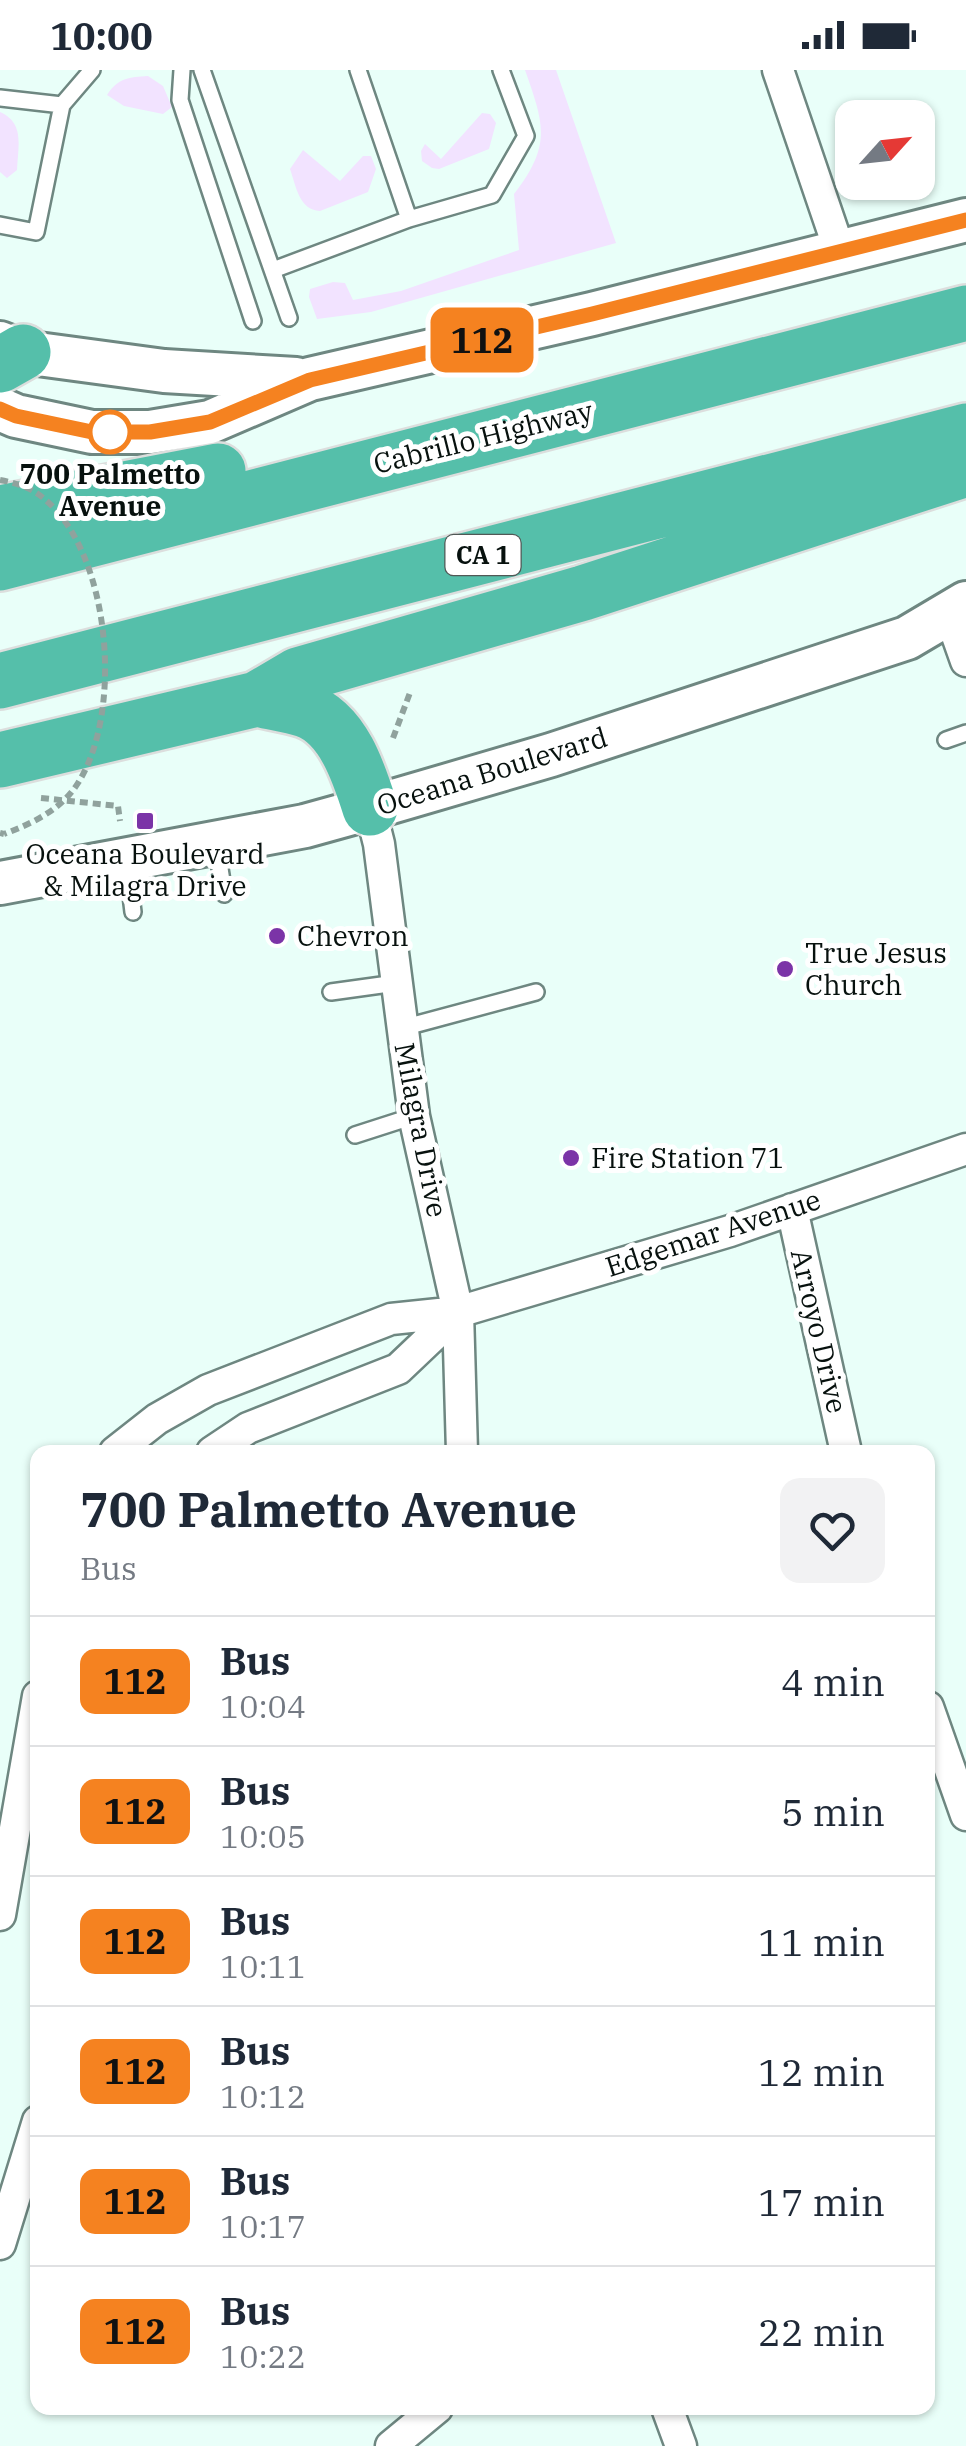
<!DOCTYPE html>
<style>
:root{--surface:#fff;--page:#f2f2f3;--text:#1f2937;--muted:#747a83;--line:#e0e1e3}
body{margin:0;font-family:"IBM Plex Serif",serif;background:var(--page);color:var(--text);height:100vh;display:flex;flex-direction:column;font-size:38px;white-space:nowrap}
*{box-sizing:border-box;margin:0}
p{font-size:32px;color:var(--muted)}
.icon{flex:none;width:55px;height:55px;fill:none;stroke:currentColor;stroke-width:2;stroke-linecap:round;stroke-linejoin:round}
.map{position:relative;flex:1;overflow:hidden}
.side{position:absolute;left:30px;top:1375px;width:905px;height:970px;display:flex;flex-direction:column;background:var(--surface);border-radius:20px;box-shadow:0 2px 8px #0004}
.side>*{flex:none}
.badge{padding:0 20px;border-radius:15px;font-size:35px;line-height:65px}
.needle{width:65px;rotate:63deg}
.controls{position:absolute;left:835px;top:30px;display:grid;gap:20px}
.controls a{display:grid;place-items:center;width:100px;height:100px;border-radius:20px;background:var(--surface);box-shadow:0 2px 8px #0004;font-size:50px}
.map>.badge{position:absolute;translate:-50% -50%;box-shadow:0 0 0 5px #fff}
.round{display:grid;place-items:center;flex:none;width:105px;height:105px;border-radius:20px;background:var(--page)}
.head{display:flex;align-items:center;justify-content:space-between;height:170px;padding:0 50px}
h1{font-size:48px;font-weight:700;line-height:75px}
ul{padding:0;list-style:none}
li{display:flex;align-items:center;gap:30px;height:130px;padding:0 50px;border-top:2px solid var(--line)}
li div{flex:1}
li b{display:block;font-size:38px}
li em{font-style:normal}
li .badge{min-width:110px;font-weight:700;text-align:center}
.status{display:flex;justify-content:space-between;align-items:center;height:70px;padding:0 50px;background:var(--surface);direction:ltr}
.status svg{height:28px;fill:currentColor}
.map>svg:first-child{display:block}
.green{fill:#f2e3ff}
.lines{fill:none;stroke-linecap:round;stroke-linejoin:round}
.lane-casing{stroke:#6e8781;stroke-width:20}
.street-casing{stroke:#6e8781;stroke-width:35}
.secondary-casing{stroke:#6e8781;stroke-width:48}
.highway-casing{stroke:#dcdedd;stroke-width:60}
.path{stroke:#90a29d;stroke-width:6;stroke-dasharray:8 5;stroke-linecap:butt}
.lane{stroke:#fff;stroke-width:15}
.street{stroke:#fff;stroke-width:30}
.secondary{stroke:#fff;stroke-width:42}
.highway{stroke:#55bfaa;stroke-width:55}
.path-bridge{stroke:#90a29d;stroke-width:6;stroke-dasharray:8 5;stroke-linecap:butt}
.line-casing{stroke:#fff;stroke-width:22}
.line{stroke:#f58220;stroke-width:15}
.stop-dot{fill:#fff;stroke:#f58220;stroke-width:5}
.poi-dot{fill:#7b34a7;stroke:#fff;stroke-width:4}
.labels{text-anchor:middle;stroke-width:10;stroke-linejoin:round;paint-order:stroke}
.shield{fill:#fff;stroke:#515856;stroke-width:2.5}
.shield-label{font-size:25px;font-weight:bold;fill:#07110e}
.street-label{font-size:28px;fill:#07110e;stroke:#fff}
.stop-label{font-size:28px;font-weight:bold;fill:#07110e;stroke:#fff}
.poi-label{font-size:28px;fill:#07110e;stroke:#fff;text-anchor:start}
</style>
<div class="status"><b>10:00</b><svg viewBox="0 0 49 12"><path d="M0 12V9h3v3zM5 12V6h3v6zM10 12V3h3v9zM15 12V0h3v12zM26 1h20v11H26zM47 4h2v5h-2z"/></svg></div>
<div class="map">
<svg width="966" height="2376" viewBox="0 0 966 2376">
<rect width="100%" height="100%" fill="#e9fff9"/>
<path class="green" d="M525 0H556L616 173 371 242 317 249 309 227 310 219 333 212 345 213 353 230 401 221 519 180 514 124C552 75 544 54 525 0Z
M148 6 163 16 172 37 163 44 124 36 107 25C118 8 129 7 148 6Z
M0 42C25 53 18 76 17 100L7 108 0 102Z
M482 43 490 44 496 53 489 79 439 99 432 98 422 91 421 81 425 74 441 89Z
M303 80 340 111 363 86H371L376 99 368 122 320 141C299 140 296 116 290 99Z"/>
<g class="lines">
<defs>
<path id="lane" d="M182 0 180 30 253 251
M202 0 289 248
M358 0 409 149
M0 28 62 35
M0 155 36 162 62 35 92 0
M273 200 409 149 492 125 526 66 501 0
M946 670 966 663
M216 773 224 824
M127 792 133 842
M331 922 396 913
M402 958 536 922
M355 1065 414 1046"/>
<path id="street" d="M778 0 840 182
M949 543 966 591
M370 738 379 774 414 1046 458 1242 462 1382
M792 1139 846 1382
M115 1382 157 1349 208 1320 391 1249 458 1242 730 1161 966 1079
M212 1382 248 1358 398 1299 458 1242
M928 1637 966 1745
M0 1845 38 1626
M0 2174 38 2051
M667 2338 681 2376
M391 2376 437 2338"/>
<path id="secondary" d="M0 273 23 282 164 301 296 309
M0 339 16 346 92 362H150L210 352 310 309 592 244 966 150
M0 813 305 756 370 738 551 685 907 568 966 533"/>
<path id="highway" d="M0 295 23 282
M0 443 218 401
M0 493 966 243
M0 611 966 361
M257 629C273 633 290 635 305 640 343 653 359 703 370 738
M0 690 257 629 298 605 583 523 966 399"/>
</defs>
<use href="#lane" class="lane-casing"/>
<use href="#street" class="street-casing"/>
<use href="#secondary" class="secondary-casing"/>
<use href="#highway" class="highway-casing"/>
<path class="path" d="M393 668 411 620
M41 728 118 736 120 751
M0 763 4 764"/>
<use href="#lane" class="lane"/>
<use href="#street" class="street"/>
<use href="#secondary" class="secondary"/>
<use href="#highway" class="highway"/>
<path class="path-bridge" d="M0 410C15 413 30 417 42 427 111 481 124 641 78 713 61 740 33 753 4 764"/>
</g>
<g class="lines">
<defs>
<path id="line" d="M0 339 16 346 92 362H150L210 352 310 310 592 244 966 150"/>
</defs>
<use href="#line" class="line-casing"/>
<use href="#line" class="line"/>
</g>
<circle class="stop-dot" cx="110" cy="362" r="20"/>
<g class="poi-dot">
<rect x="135" y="741" width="20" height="20" rx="5"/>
<circle cx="277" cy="866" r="10"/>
<circle cx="785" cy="899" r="10"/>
<circle cx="571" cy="1088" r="10"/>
</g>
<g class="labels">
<rect class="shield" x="445.5" y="465" width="75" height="40" rx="8"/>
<g class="shield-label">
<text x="483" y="494">CA 1</text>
</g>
<g class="street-label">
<text transform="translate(483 367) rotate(-14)" y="10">Cabrillo Highway</text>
<text transform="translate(492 701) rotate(-17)" y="10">Oceana Boulevard</text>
<text transform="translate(421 1060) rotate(79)" y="10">Milagra Drive</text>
<text transform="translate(713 1163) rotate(-18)" y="10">Edgemar Avenue</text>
<text transform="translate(819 1261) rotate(77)" y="10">Arroyo Drive</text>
</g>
<g class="stop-label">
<text x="110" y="414">700 Palmetto<tspan x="110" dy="32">Avenue</tspan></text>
</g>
<g class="poi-label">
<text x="145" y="794" text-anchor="middle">Oceana Boulevard<tspan x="145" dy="32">&amp; Milagra Drive</tspan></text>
<text x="297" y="876">Chevron</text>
<text x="805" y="893">True Jesus<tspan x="805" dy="32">Church</tspan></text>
<text x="591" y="1098">Fire Station 71</text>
</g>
</g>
</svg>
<div class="controls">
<a><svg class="needle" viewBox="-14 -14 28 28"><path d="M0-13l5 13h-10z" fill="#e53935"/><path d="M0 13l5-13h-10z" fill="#747a83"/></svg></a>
</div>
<b class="badge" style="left:482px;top:270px;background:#f58220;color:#111">112</b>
<section class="side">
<div class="head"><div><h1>700 Palmetto Avenue</h1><p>Bus</p></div><a class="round"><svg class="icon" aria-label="heart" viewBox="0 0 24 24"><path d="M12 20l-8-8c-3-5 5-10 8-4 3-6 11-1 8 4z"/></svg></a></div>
<ul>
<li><span class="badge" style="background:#f58220;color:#111">112</span><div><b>Bus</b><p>10:04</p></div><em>4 min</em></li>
<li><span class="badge" style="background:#f58220;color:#111">112</span><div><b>Bus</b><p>10:05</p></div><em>5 min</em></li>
<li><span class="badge" style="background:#f58220;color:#111">112</span><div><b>Bus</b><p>10:11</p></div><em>11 min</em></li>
<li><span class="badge" style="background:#f58220;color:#111">112</span><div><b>Bus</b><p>10:12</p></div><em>12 min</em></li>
<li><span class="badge" style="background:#f58220;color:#111">112</span><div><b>Bus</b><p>10:17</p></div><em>17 min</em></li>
<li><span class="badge" style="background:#f58220;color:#111">112</span><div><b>Bus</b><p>10:22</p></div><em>22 min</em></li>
</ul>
</section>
</div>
